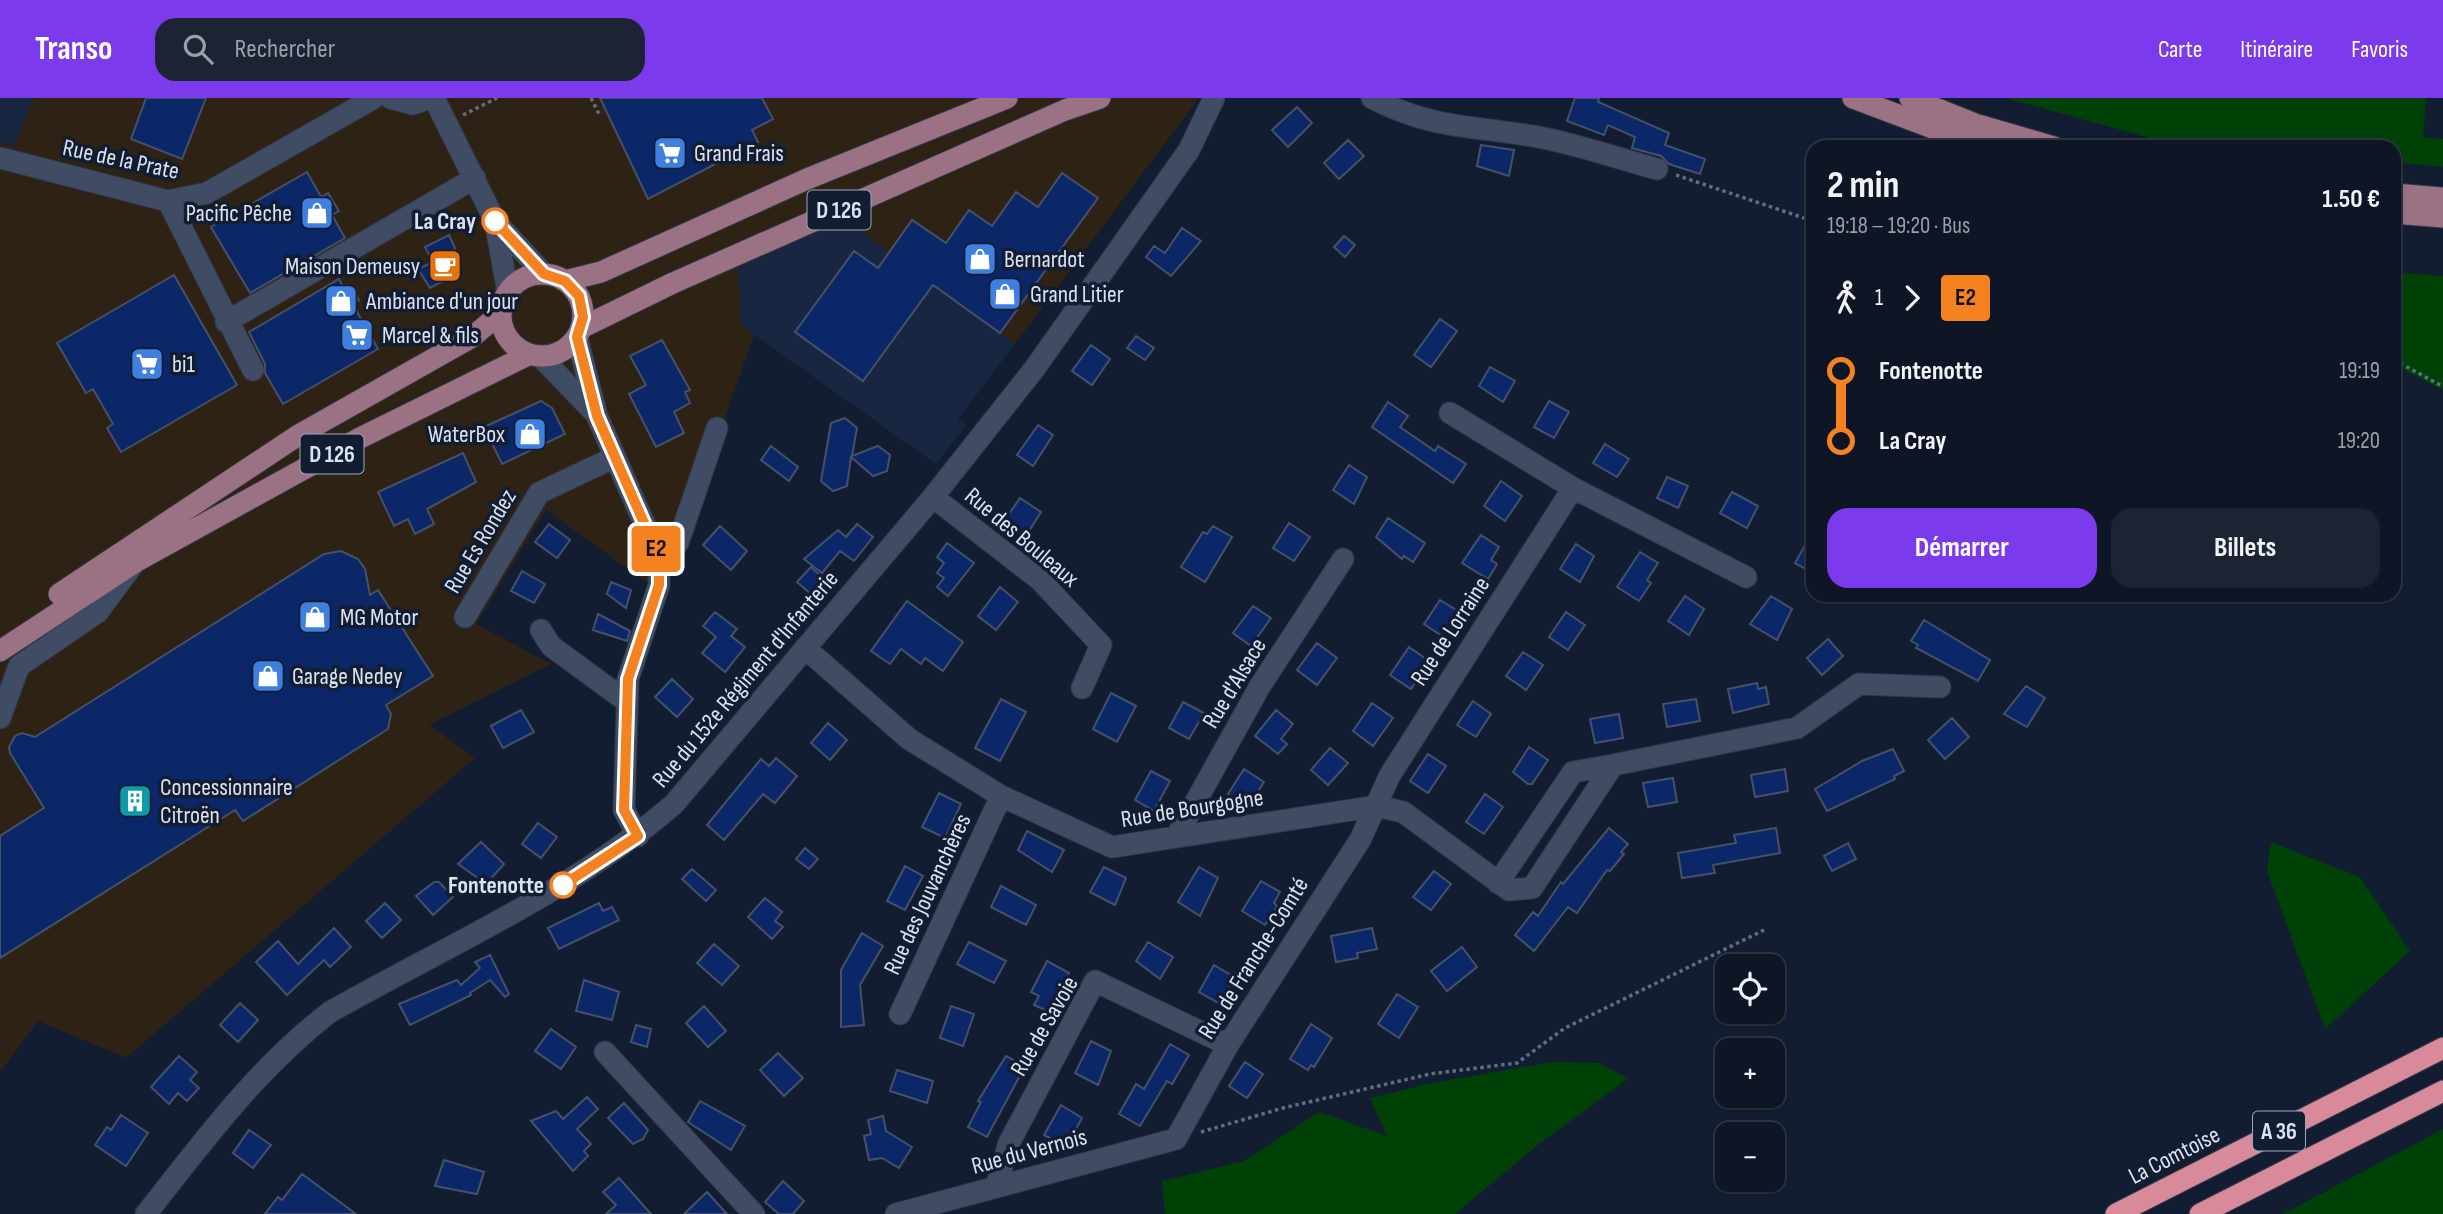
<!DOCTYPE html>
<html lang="fr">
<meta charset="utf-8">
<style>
:root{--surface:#0e1626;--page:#1c2332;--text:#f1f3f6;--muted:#9b9fa7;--line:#2e3543;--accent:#7c3aed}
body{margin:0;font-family:"Sofia Sans Condensed",sans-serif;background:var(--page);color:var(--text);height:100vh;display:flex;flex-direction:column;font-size:26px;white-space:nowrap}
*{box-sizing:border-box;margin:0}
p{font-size:23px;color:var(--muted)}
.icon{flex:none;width:38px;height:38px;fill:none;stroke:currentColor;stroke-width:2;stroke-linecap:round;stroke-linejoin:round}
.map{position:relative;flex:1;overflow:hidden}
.details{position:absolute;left:1806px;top:42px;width:595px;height:462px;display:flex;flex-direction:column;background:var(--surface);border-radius:21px;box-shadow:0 2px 5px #0004,0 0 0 2px var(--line)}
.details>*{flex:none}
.badge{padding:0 14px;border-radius:5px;font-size:24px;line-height:46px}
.fabs{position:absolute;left:1715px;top:856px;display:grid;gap:14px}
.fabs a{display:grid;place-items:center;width:70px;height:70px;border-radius:14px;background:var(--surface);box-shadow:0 2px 5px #0004,0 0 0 2px var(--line);font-size:35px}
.map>.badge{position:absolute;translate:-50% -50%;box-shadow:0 0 0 4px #fff}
.legs{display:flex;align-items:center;gap:10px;height:77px;padding:0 21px;font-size:23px}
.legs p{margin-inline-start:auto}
.overview{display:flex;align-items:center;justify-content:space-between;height:119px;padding:0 21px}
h1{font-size:38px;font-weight:700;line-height:52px}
.cta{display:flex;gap:14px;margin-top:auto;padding:14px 21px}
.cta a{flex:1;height:80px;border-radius:21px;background:var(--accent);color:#fff;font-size:28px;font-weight:700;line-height:80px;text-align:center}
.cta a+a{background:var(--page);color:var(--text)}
ul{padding:0 21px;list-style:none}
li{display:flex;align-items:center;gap:24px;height:70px;font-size:26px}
li i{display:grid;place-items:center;width:10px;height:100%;margin:0 9px;background:currentColor}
li i::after{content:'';width:18px;height:18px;margin:-9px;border:5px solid;border-radius:50%;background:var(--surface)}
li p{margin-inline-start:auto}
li:first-child i{background:linear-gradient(#0000 50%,currentColor 0)}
li:last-child i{background:linear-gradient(currentColor 50%,#0000 0)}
header{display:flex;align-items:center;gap:42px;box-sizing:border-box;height:98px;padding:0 35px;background:var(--accent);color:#fff}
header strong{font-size:33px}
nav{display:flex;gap:38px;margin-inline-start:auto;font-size:24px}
.search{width:490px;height:63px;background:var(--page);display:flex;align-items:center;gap:18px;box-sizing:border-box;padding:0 24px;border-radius:21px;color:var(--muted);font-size:26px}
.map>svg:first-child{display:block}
.commercial{fill:#2d2214}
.built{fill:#192641}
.green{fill:#004107}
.building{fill:#0b2767;stroke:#455169;stroke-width:2}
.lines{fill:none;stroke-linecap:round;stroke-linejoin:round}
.minor-casing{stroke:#323749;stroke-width:23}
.major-casing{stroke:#323749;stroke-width:23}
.highway-casing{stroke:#323749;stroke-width:23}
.path{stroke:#646d7f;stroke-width:3.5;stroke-dasharray:3.5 3.5;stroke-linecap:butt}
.minor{stroke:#404c64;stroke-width:21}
.major{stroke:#9b7184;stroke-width:21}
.highway{stroke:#d88a9a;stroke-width:21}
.line-1-casing{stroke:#fff;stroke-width:16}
.line-1{stroke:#f58220;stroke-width:10}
.stop-1-dot{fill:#fff;stroke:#f58220;stroke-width:3.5}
.labels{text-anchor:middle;stroke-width:7;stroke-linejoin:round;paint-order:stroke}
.shield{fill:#131d32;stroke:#9fa8b8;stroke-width:2}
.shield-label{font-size:23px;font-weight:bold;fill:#dbe3f1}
.poi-label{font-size:24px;fill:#dbe3f1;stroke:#131d32;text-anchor:start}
.street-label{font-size:24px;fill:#dbe3f1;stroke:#131d32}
.stop-label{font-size:24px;font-weight:bold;fill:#dbe3f1;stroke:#131d32;text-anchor:end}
</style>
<header>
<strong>Transo</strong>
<div class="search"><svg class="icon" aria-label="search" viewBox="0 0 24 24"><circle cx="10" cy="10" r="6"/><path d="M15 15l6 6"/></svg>Rechercher</div>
<nav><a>Carte</a><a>Itinéraire</a><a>Favoris</a></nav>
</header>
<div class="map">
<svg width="2443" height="1116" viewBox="0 0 2443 1116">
<rect width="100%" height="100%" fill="#131d32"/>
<path class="commercial" d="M33 0H1199L1015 246 842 120 741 227 754 236 664 497 546 412 476 526 551 566 429 627 475 660 126 960 38 923 0 974V44L15 48Z"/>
<path class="built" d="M0 0H33L15 48 0 44Z
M842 120 1015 246 958 321 966 328 936 366 741 227 738 169Z"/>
<path class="green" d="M2006 0H2426L2423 39 2443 41V69L2394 64V49H2242L2150 40Z
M2394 174 2443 178V292L2394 267Z
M2271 744 2360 779 2410 853 2325 931 2267 773Z
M1552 964 1600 965 1628 981 1540 1045 1455 1116H1165L1162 1083 1244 1063 1319 1014 1387 1038 1370 1000 1427 986Z
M2443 1031V1116H2283Z"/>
<path class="building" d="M146 0H206L182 61 131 41Z
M600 0H762L773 21 752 32 758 44 648 101Z
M1575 0H1599L1598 4 1669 35 1665 47 1705 61 1700 76 1669 66 1661 58 1632 50 1635 39 1608 27 1604 37 1567 23Z
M1297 9 1312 25 1288 49 1272 32Z
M1348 42 1364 58 1339 81 1324 65Z
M1481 47 1514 52 1509 78 1477 68Z
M307 74 321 99 328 95 339 113 332 117 345 140 250 195 211 129Z
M1062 75 1098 100 1000 235 933 187 863 283 795 234 854 153 878 170 912 122 946 145 969 112 992 128 1016 94 1038 109Z
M1182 130 1201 143 1171 178 1146 159 1154 148 1165 155Z
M449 137 455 150 451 162 458 175 430 190 418 171 433 164 425 149Z
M1344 138 1355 147 1345 159 1334 149Z
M174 177 237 287 121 354 107 330 113 326 93 291 86 295 57 245Z
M339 181 345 193 352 189 359 202 352 205 378 251 283 306 265 275V266L249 234Z
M1440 221 1457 233 1431 269 1414 257Z
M1136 238 1154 250 1145 262 1127 250Z
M662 242 690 292 685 294 690 305 674 314 684 335 656 349 629 296 646 287 630 258Z
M1091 247 1110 261 1092 287 1072 273Z
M1490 269 1515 283 1503 304 1479 288Z
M541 303 552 310 565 336 502 366 484 329Z
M1549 303 1569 314 1554 340 1534 329Z
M1388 304 1408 318 1400 329 1435 353 1438 348 1466 366 1453 385 1372 329Z
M845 320 857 330 852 358 878 348 890 357 887 373 873 378 851 359 847 388 833 393 821 383 831 325Z
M1038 327 1053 337 1033 368 1017 357Z
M1605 346 1629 361 1617 379 1593 365Z
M771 348 798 369 789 383 761 362Z
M463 355 476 384 427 411 434 426 415 436 408 421 394 428 378 394Z
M1349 367 1367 379 1354 406 1333 392Z
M1667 379 1688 388 1678 410 1657 400Z
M1501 383 1522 398 1505 423 1484 408Z
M1732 394 1758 408 1747 430 1720 415Z
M1020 400 1041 414 1022 444 1000 429Z
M1388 420 1425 445 1413 464 1404 458 1402 461 1376 439Z
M1289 425 1310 439 1294 463 1273 450Z
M549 426 570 442 557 460 535 444Z
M857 426 873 439 854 463 840 453 822 475 804 461 838 432 846 439Z
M720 428 747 453 731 472 703 447Z
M1213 428 1232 439 1205 484 1181 469 1203 434 1207 436Z
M1813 433V475L1795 465Z
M1481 437 1499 449 1491 462 1497 466 1488 481 1462 465Z
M947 445 974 465 948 498 937 489 944 480 937 475 944 465 937 459Z
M1576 446 1594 458 1580 484 1560 471Z
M341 453 358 461 365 471 370 497 378 492 433 578 386 607 391 616 388 631 243 723 235 712 0 860V738L44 710 10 655 9 649 15 638 22 635 35 639 324 456Z
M1640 454 1658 465 1647 482 1651 485 1639 503 1617 489Z
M811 469 825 482 812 497 797 484Z
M522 473 545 486 534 505 511 493Z
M611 484 631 492 626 510 607 496Z
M1000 489 1018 504 996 532 978 518Z
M1685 498 1704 511 1689 537 1668 523Z
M1771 498 1792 511 1777 542 1750 526Z
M1440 502 1461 515 1445 540 1424 526Z
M907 503 963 544 943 573 925 560 921 566 901 551 890 566 871 553Z
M1253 508 1271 520 1251 548 1233 535Z
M715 514 737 531 731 538 745 549 725 574 702 555 716 539 703 528Z
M1566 514 1585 527 1568 552 1549 539Z
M598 516 630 533 627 543 593 532Z
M1924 522 1990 562 1978 583 1916 550 1918 547 1911 543Z
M1828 541 1843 558 1822 577 1807 560Z
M1317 545 1337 560 1317 587 1297 572Z
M1409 549 1429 563 1411 591 1390 577Z
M1523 554 1543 567 1526 592 1506 578Z
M672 581 693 601 677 619 655 599Z
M1757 585 1758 591 1766 589 1769 606 1733 615 1728 591Z
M2026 588 2045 600 2027 629 2004 616Z
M1111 595 1136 608 1117 644 1093 631Z
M1001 601 1026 614 1000 663 975 650Z
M1696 601 1700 623 1667 629 1663 606Z
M1473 603 1491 616 1476 639 1457 627Z
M1183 604 1204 615 1189 641 1169 630Z
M1372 605 1393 620 1373 648 1353 633Z
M521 612 534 634 503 650 491 628Z
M1276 612 1293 626 1281 641 1287 646 1278 656 1255 638Z
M1619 616 1623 640 1595 645 1590 621Z
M1952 620 1969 639 1945 661 1928 642Z
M828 625 847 642 830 662 811 645Z
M1529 649 1548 662 1532 686H1528L1513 674Z
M1330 650 1348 665 1328 687 1311 672Z
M1893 651 1904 673 1894 678 1895 681 1827 713 1815 691 1862 663Z
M1428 656 1446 668 1428 695 1410 683Z
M776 660 797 678 775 705 763 696 724 742 707 727 761 661 769 668Z
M1244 671 1264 684 1248 709 1228 696Z
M1785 671 1788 693 1755 699 1751 677Z
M1151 673 1170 683 1154 713 1135 702Z
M1673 680 1677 704 1648 709 1643 685Z
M939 695 961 706 945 740 922 729Z
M1485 696 1503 709 1484 736 1466 724Z
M538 725 557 739 541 760 522 746Z
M1609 730 1628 746 1621 754 1624 756 1610 773 1607 772 1577 815 1568 809 1534 853 1515 837 1533 814 1538 818 1561 784 1563 786Z
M1776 730 1780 755 1713 767 1715 775 1682 780 1678 755 1736 745 1734 737Z
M1027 733 1064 752 1052 774 1018 752Z
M481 744 504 766 486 786 458 766Z
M1848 745 1856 761 1832 773 1824 758Z
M805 750 818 761 809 771 796 761Z
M905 768 923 778 905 812 887 803Z
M1104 769 1126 780 1115 807 1090 794Z
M1199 769 1218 780 1200 818 1178 804Z
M692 771 716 792 706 803 682 781Z
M1434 773 1451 786 1431 812 1413 799Z
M1261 783 1280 794 1274 805 1277 808 1265 827 1242 813Z
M434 784H439L453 799 433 817 416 798Z
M1001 788 1036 807 1026 827 991 809Z
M765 800 782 814 775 823 783 829 772 841 748 819Z
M385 805 401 822 382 840 366 823Z
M599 805 603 813 612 809 619 822 559 851 548 830Z
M334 830 351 849 330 869 324 862 287 897 256 864 278 843 298 866Z
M1372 830 1377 851 1357 855 1358 860 1336 864 1331 838Z
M862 835 883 848 860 887 864 927 841 929V872Z
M969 844 1006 863 994 885 957 866Z
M1148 844 1173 859 1160 881 1136 863Z
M714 846 739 868 722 887 697 865Z
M1462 849 1477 869 1447 893 1431 873Z
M490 857 509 896 505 899 490 882 470 895 471 897 410 927 399 906 457 882 461 887 480 870 475 864Z
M1047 863 1069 875 1052 910 1045 912 1034 907 1039 898 1031 894Z
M1214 867 1234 879 1222 907 1199 894Z
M584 882 619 894 612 922 576 913Z
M1397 896 1418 909 1399 940 1378 926Z
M240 905 258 922 238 944 220 927Z
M704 908 726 933 708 949 686 925Z
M951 908 974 916 963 948 940 940Z
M1311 926 1332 940 1314 969 1311 967 1308 972 1290 961Z
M636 927 651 931 647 949 631 944Z
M551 931 576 949 561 971 535 953Z
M1091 943 1111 953 1098 987 1075 975Z
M1170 946 1189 957 1172 986 1167 983 1140 1028 1119 1016 1136 986 1144 991Z
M778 955 803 980 784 998 760 972Z
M179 958 197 974 190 982 199 990 187 1003 178 995 169 1006 151 989Z
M1006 958 1025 968 987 1039 968 1029 981 1004 978 1003Z
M1245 964 1263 976 1247 1000 1229 988Z
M897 972 933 983 927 1005 890 993Z
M587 999 598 1011 577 1031 591 1046 584 1053 588 1058 573 1073 531 1023 556 1013 563 1021Z
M700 1003 745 1028 731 1052 688 1024Z
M624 1005 648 1032 643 1041 633 1046 608 1020Z
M1061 1007 1082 1020 1066 1049 1044 1037Z
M121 1017 148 1035 126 1068 95 1047 107 1029 111 1032Z
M883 1018 886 1033 912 1049 899 1070 882 1060 869 1062 864 1038 871 1036 868 1022Z
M249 1032 271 1047 253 1070 233 1055Z
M444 1062 484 1074 477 1096 435 1088Z
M302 1076 356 1116H265L278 1099 282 1102Z
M619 1080 651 1116H606L616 1107 603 1094Z
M783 1083 804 1103 793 1116H779L765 1104Z
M707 1094 727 1116H684Z"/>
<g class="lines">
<defs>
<path id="minor" d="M390 0 413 6 430 0
M434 0 495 123 508 195
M1372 0C1437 34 1482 27 1548 41 1585 49 1621 61 1657 71
M0 60 168 103 207 95 374 0
M168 103 253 272
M495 123 544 176
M226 224 475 80
M577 239 597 318 659 459V487L628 581 624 712 638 738
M540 258 592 312
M1573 390 1746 479
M933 399 1040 482 1101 547 1082 590
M659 459 678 445 717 330
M465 519 539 395 615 359
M541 532 551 548 626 603
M805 550 909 641 1001 698 1112 749 1377 708 1403 714 1509 792 1532 790 1613 667 1797 630 1859 586 1940 589
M0 620 19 568 98 514 132 468
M1176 739 1260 588 1343 461
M1498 785 1573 674 1613 667
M900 916 1001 698
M605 954 754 1116
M996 1089 1009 1045 1095 883 1228 947
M146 1116C203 1044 256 971 330 914 446 848 572 794 674 706L933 399 1035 270 1189 52 1214 0
M896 1116 1176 1041 1228 947 1360 742 1390 677 1573 390 1450 315"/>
<path id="major" d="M1853 0 1983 49
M1910 0 1975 26 2054 49
M2394 96 2443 100
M2394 115 2443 119
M501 217a41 41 0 1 1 82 0a41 41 0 1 1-82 0Z
M565 183 601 174 807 81 1007 0
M581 230 673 185 1065 12 1100 0
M59 496 297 338 472 239 501 215
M0 553 137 463 360 340 530 256"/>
<path id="highway" d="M2116 1116 2443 950
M2200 1116 2443 993"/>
</defs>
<use href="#minor" class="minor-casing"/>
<use href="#major" class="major-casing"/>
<use href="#highway" class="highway-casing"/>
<path class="path" d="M591 0 600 18
M463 17 497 0
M1676 77 1813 123
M2394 262 2442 288
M1201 1034 1283 1010 1430 976 1517 965 1565 930 1764 832"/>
<use href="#minor" class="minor"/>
<use href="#major" class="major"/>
<use href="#highway" class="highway"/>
</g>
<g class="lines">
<defs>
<path id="line-1" d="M495 123 544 176 565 183 579 198 583 219 577 239 597 318 659 459V487L628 581 624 712 638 738 563 787"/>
</defs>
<use href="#line-1" class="line-1-casing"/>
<use href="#line-1" class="line-1"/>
</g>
<defs>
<symbol id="supermarket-square" viewBox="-11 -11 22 22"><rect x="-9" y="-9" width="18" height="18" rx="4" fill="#3f7fe0" stroke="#131d32"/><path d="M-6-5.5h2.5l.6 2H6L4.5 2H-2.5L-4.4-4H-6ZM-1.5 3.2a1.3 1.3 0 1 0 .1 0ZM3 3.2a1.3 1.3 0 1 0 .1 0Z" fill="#fff"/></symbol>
<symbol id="shop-square" viewBox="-11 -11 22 22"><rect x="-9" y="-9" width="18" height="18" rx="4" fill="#3f7fe0" stroke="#131d32"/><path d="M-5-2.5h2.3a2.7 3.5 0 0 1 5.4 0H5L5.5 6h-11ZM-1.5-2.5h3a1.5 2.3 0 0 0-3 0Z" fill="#fff"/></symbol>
<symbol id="cafe-square" viewBox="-11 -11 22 22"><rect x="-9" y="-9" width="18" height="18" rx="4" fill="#e8710a" stroke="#131d32"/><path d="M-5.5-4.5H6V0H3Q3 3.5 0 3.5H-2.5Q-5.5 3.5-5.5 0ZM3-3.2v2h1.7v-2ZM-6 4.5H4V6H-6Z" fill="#fff"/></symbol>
<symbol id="building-square" viewBox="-11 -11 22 22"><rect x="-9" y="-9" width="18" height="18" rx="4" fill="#0f9aa8" stroke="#131d32"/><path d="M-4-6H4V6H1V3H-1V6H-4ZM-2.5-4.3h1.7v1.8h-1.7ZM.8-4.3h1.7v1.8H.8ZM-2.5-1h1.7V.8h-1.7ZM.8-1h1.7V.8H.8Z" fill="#fff"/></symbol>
</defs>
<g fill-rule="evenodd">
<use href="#supermarket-square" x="651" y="36" width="38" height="38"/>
<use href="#shop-square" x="298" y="96" width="38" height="38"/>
<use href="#shop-square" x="961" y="142" width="38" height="38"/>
<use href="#cafe-square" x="426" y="149" width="38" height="38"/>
<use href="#shop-square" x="986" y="177" width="38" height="38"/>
<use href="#shop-square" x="322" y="184" width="38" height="38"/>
<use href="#supermarket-square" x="338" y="218" width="38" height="38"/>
<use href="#supermarket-square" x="128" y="247" width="38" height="38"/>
<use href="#shop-square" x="511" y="317" width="38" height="38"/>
<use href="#shop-square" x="296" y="500" width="38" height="38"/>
<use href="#shop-square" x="249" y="559" width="38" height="38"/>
<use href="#building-square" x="116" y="684" width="38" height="38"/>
</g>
<g class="stop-1-dot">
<circle cx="495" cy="123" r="12"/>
<circle cx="563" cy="787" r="12"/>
</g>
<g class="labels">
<g class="shield">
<rect x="807.5" y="92.5" width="63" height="39" rx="5"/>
<rect x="300.5" y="336.5" width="63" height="39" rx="5"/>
<rect x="2253" y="1013.5" width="52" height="39" rx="5"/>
</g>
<g class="shield-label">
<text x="839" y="120">D 126</text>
<text x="332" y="364">D 126</text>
<text x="2279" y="1041">A 36</text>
</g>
<g class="poi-label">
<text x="694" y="63">Grand Frais</text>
<text x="292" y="123" text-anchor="end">Pacific Pêche</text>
<text x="1004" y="169">Bernardot</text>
<text x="420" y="176" text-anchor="end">Maison Demeusy</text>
<text x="1030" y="204">Grand Litier</text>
<text x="366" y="211">Ambiance d'un jour</text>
<text x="382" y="245">Marcel &amp; fils</text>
<text x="172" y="274">bi1</text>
<text x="505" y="344" text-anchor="end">WaterBox</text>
<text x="340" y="527">MG Motor</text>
<text x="292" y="586">Garage Nedey</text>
<text x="160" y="697">Concessionnaire<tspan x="160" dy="28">Citroën</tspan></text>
</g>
<g class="street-label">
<text transform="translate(121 61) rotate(12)" y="8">Rue de la Prate</text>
<text transform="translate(1022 439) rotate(40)" y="8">Rue des Bouleaux</text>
<text transform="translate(480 443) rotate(-59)" y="8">Rue Es Rondez</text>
<text transform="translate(1450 533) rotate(-57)" y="8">Rue de Lorraine</text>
<text transform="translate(745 581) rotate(-50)" y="8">Rue du 152e Régiment d'Infanterie</text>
<text transform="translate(1234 585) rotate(-59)" y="8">Rue d'Alsace</text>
<text transform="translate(1192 710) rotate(-9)" y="8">Rue de Bourgogne</text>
<text transform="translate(927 796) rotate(-65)" y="8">Rue des Jouvanchères</text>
<text transform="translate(1253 860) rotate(-58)" y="8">Rue de Franche-Comté</text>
<text transform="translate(1044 928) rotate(-60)" y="8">Rue de Savoie</text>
<text transform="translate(1029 1053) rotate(-15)" y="8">Rue du Vernois</text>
<text transform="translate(2174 1057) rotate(-27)" y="8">La Comtoise</text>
</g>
<g class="stop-label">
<text x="476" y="131">La Cray</text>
<text x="544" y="795">Fontenotte</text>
</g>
</g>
</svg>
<div class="fabs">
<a><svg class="icon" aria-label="locate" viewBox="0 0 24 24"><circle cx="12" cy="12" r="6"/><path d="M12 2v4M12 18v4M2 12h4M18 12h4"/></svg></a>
<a>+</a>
<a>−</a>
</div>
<b class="badge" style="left:656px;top:451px;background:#f58220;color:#111">E2</b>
<section class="details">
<div class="overview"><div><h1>2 min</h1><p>19:18 – 19:20 · Bus</p></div><b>1.50 €</b></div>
<div class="legs"><svg class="icon" aria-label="walk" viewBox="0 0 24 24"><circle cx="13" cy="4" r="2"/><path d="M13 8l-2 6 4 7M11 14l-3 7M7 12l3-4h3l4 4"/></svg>1<svg class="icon" aria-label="forward" viewBox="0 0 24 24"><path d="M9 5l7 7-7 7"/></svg><b class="badge" style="background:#f58220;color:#111">E2</b></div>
<ul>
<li><i style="color:#f58220"></i><b>Fontenotte</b><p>19:19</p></li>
<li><i style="color:#f58220"></i><b>La Cray</b><p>19:20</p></li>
</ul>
<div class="cta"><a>Démarrer</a><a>Billets</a></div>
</section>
</div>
